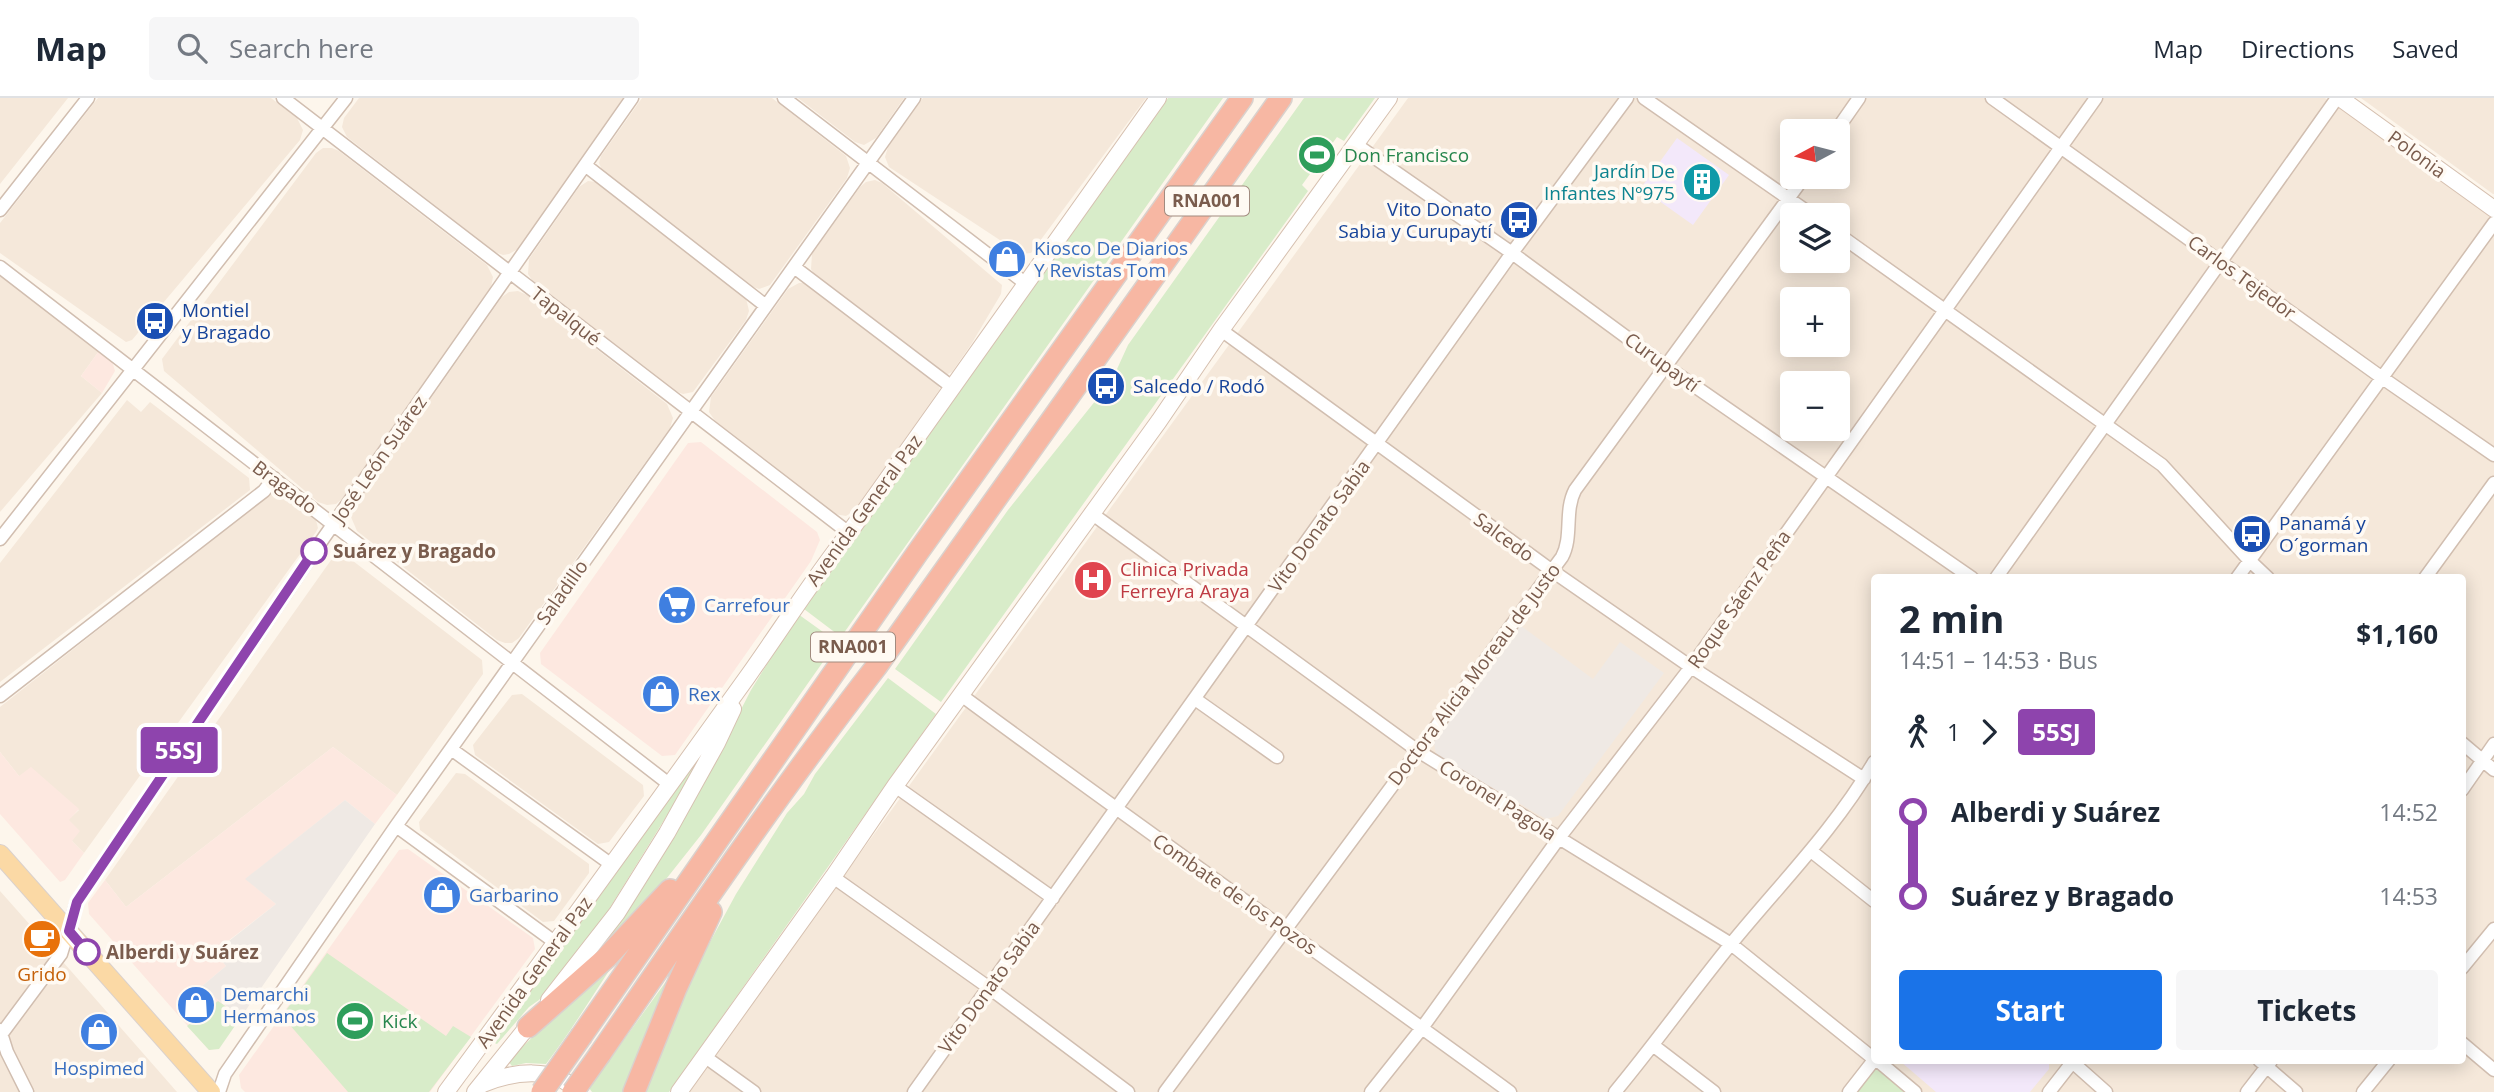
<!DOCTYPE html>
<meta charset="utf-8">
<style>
:root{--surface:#fff;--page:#f6f6f7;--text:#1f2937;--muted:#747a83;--line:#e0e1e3;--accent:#1a73e8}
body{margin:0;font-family:"Open Sans",sans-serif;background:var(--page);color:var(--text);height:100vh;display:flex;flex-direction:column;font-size:26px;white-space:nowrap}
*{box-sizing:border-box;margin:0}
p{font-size:23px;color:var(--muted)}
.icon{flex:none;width:38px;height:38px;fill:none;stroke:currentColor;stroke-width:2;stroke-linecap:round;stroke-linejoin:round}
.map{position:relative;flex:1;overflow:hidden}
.details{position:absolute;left:1871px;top:476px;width:595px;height:490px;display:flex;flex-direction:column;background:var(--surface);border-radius:7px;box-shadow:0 4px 18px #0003}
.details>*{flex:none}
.badge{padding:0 14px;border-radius:5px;font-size:24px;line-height:46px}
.needle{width:46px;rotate:263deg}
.fabs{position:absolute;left:1780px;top:21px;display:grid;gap:14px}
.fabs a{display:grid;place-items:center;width:70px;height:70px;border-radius:7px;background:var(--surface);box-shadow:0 4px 18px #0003;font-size:35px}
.map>.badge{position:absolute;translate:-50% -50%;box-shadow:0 0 0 4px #fff}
.legs{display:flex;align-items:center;gap:10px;height:77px;padding:0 28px;font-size:23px}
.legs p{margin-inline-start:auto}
.summary{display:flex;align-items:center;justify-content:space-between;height:119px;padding:0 28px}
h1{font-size:38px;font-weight:700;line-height:52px}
.cta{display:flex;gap:14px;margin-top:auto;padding:14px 28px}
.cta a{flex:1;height:80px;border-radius:7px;background:var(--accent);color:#fff;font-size:28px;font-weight:700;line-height:80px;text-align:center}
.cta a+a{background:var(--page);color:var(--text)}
ul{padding:0 28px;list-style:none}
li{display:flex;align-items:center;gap:24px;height:84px;font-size:26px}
li i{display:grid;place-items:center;width:10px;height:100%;margin:0 9px;background:currentColor}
li i::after{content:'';width:18px;height:18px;margin:-9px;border:5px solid;border-radius:50%;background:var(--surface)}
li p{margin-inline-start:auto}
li:first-child i{background:linear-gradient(#0000 50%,currentColor 0)}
li:last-child i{background:linear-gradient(currentColor 50%,#0000 0)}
header{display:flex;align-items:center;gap:42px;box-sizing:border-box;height:98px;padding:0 35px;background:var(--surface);border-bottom:2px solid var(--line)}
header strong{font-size:33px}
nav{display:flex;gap:38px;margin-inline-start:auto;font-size:24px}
.search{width:490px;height:63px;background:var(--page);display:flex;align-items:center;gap:18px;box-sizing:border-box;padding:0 24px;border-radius:7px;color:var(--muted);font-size:26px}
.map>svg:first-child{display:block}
.residential{fill:#f5e8da;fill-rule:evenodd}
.commercial{fill:#fde8e0}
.industrial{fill:#efe9e4}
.education{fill:#f3e8fa}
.green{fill:#d8ecc9}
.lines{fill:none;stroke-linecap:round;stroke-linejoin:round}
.street-casing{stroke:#d1beb0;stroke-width:15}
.secondary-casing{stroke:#d6c0b0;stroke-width:18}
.primary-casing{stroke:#dad1cd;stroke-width:20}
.highway-casing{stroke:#dad1cd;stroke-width:24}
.street{stroke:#fff;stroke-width:12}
.secondary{stroke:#fff;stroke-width:16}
.primary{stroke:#fbd9a5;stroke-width:18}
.highway{stroke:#f7b7a3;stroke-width:21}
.highway-bridge-casing{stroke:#dad1cd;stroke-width:24;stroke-linecap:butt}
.highway-bridge{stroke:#f7b7a3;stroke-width:21}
.line-1-casing{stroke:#fff;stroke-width:16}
.line-1{stroke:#8e44ad;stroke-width:10}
.stop-1-dot{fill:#fff;stroke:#8e44ad;stroke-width:3.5}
.labels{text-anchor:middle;stroke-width:7;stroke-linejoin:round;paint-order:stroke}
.shield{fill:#fffaf3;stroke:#a28b7f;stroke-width:2}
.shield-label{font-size:18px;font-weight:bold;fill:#7a5c4d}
.street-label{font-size:19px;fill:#7a5c4d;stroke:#fffaf3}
.leisure-label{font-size:19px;fill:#27864d;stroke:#fffaf3;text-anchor:start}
.culture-label{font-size:19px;fill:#0d838f;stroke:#fffaf3;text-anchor:end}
.transit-label{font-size:19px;fill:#164399;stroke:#fffaf3;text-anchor:start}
.shop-label{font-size:19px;fill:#366cbe;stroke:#fffaf3;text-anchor:start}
.stop-label{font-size:19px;font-weight:bold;fill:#7a5c4d;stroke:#fffaf3;text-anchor:start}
.health-label{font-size:19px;fill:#be3a42;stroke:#fffaf3;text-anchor:start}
.food-label{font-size:19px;fill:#c56008;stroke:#fffaf3}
</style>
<header>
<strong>Map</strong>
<div class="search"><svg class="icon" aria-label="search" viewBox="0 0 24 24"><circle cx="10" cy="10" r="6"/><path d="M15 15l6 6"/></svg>Search here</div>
<nav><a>Map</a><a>Directions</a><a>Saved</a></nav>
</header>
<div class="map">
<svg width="2494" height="994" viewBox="0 0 2494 994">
<rect width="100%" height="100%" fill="#fdf6ec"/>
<path class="residential" d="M0 0H68L0 86Z
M98 0H271L297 20 303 32 300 42 132 242 126 244 0 155V125Z
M359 0H623L518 151 509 156 503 157 495 154 347 39 342 29 344 20Z
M642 0H772L846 58 850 70 847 80 770 187 759 191 751 188 602 72 599 65 601 58Z
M798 0H904L876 40 864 47 855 44Z
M923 0H1146L1031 155 1021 156 889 69 885 59 888 49Z
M1408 0H2325L2494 119V994H687ZM1792 33H1838V79H1792ZM1792 117H1838V163H1792ZM1792 201H1838V247H1792ZM1792 285H1838V331H1792ZM1874 480H2462V962H1874Z
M2361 0H2494V96H2493Z
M323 50H332L339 53 487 167 493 179 491 189 342 401 336 406 327 407 318 404 164 273 162 261 316 55Z
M875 82 882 85 1002 187 1001 196 972 245 952 274 948 276 943 275 815 177 811 171 812 156 860 89 866 84Z
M588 83 596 84 746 200 749 213 746 222 693 294 683 296 675 293 532 182 528 176 529 161 579 89Z
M0 174 99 253 81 278 102 295 0 414Z
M799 185H806L937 285 940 291 854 413 846 418 835 416 716 324 709 314 711 299 788 191Z
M518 193 527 197 667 306 673 320 670 330 519 540 512 545H505L497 542 357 433 351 419 354 410 502 199 509 194Z
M127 302 141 314 150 304 249 380 250 392 0 584V465Z
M281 391 315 418 318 430 316 434 84 755 72 743 68 722 79 712 19 678 0 654V609L273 394Z
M340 453 482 562 483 576 397 697 333 649 126 809 105 782 336 455Z
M522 596 643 687 644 698 609 744 598 746 475 657 473 647 512 597Z
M456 675 465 676 589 766V775L554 823 543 824 420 732 419 724Z
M0 793 71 873 177 994H0Z"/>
<path class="commercial" d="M99 253 112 263 115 273 102 295 81 278Z
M701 344 817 434 820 442 811 463 675 657 662 658 541 566 540 555 688 345Z
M333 649 397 697 375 726 345 702 246 781 276 806 215 853 226 868 201 889 241 919 218 950 209 952 89 816 88 805 105 782 126 809Z
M0 654 19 678 31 669 79 711 69 722 80 733 72 743 84 755 65 782 60 784 0 716Z
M408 751 533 840 535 851 430 994H245L241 990 239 977 399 752Z"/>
<path class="industrial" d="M1520 527 1593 581 1620 544 1664 575 1558 718 1546 721 1436 657 1434 644Z
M345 702 375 726 241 919 201 889 226 868 215 854 276 806 245 781Z"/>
<path class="education" d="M1677 40 1729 77 1693 127 1641 90Z
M1900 963H2049V971L2030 994H1936Z"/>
<path class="green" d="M1168 0H1223L841 539 804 511Z
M1304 0H1375L1344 43 1337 39 1302 87 1308 93 941 604 895 571 1008 412 1112 282 1128 247Z
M798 516 837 544 701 737 640 814 575 879 711 670 751 592Z
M888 580 936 616 669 994H641L696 870 736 796 787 715 804 696 815 676Z
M691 669 695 672 598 829 539 902 529 909 497 946 492 944Z
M624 850C598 889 574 929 546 966L526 965 512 968 508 963Z
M327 855 446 938 453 928 471 939 429 994H348L282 918Z
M675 871 627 994H592L589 990Z
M218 903 241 919 219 951 209 952 187 928Z
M1875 972 1883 973 1908 994H1852L1869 974Z"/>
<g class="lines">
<defs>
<path id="street" d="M283 0 849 435
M784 0 1025 185
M1644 0 1812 117
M1992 0 2381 279 2494 357
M1836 33 1859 0
M1355 46 1512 155 1667 269 1972 480
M585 67 766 208
M0 112 88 0
M1838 136 2162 367 2249 462 2268 480
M0 169 669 686
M794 169 952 289
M1221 232 1551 472 1691 569 1864 681
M1091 415 1418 653 1731 846 1874 961
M0 441 346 0
M1996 480 2337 0
M2237 480 2494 125
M2425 480 2494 385
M961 597C1142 731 1328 861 1510 994
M0 598 264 393 274 380
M1195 601 1277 659
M2462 645 2494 672
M451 651 612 767
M895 688 1053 800
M2462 692 2494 646
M396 728 556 845
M1811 753 1874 803
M833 779 988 889 1128 994
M2462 870 2494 831
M0 932 7 954 27 994
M0 938 61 856 77 804 311 458 632 0
M2462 945 2494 972
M1654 948 1714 994
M704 958 754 994
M1877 962 1915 994
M2070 962 2106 994
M2259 962 2296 994
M219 994 225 976 396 728 914 0
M914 994 1512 155 1627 0
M1165 994 1562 459C1573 439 1564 413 1575 392L1804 79
M1371 994 1422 930 1559 740 1691 569 2096 0
M1615 994C1655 946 1691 895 1731 846 1780 786 1835 731 1874 664
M1849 994 1874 962
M2049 994 2074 962
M2247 994 2271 963
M2363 994 2389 962"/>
<path id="secondary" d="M2340 0 2494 111
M549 902 617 815 667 735 717 645 733 611
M483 986C511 974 555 967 578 994
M446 994C548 856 648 717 748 578 782 530 813 481 849 435L1158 0
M475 994 533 922
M679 994 833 779 895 688 1159 323 1221 232 1389 0"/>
<path id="primary" d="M0 756 211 994"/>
<path id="highway" d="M528 929 606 860 670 792
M582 937 918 454 1242 0
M600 956C690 825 779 694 876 569L1281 0
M634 994 676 890 711 814"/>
</defs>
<use href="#street" class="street-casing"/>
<use href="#secondary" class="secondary-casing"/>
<use href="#primary" class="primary-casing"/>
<use href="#highway" class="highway-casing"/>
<use href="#street" class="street"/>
<use href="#secondary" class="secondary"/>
<use href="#primary" class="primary"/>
<use href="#highway" class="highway"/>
<defs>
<path id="highway-bridge" d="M542 994 582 937
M573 994 600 956"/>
</defs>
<use href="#highway-bridge" class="highway-bridge-casing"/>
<use href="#highway-bridge" class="highway-bridge"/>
</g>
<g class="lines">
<defs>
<path id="line-1" d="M87 854 69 833 77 804 314 453"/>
</defs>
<use href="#line-1" class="line-1-casing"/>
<use href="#line-1" class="line-1"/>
</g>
<defs>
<symbol id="stadium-disc" viewBox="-11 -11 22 22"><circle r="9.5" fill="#2e9e5b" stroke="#fffaf3"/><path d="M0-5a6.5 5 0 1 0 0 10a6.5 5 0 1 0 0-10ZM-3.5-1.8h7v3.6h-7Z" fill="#fff"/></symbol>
<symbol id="building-disc" viewBox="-11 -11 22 22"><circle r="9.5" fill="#0f9aa8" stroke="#fffaf3"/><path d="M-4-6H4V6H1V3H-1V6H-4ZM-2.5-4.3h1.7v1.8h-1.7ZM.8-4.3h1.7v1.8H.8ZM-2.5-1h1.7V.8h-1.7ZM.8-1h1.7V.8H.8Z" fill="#fff"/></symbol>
<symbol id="bus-disc" viewBox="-11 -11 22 22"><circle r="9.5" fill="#1a4fb4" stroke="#fffaf3"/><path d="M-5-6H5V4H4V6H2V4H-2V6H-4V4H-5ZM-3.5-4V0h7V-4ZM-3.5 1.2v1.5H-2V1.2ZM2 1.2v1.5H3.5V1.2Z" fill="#fff"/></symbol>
<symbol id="shop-disc" viewBox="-11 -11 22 22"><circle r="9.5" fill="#3f7fe0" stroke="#fffaf3"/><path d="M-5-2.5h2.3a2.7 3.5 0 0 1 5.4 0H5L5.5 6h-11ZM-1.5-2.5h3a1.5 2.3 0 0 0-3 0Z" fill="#fff"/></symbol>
<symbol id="hospital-disc" viewBox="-11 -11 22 22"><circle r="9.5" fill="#e0444e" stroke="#fffaf3"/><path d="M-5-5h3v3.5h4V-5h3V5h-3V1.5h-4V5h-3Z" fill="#fff"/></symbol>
<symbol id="supermarket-disc" viewBox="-11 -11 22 22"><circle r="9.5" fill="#3f7fe0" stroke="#fffaf3"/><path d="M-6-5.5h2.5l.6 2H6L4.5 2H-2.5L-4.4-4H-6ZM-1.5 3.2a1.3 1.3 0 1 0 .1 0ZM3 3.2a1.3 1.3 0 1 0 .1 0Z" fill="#fff"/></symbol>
<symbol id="cafe-disc" viewBox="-11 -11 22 22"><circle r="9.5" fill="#e8710a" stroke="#fffaf3"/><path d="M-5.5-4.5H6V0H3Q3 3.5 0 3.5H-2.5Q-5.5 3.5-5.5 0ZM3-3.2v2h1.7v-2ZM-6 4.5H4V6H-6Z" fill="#fff"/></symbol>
</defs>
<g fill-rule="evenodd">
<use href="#stadium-disc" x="1295" y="35" width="44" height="44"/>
<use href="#building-disc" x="1680" y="62" width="44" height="44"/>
<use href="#bus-disc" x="1497" y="100" width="44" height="44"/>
<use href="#shop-disc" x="985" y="139" width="44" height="44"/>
<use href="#bus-disc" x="133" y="201" width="44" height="44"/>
<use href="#bus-disc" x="1084" y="266" width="44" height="44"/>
<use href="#bus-disc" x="2230" y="414" width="44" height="44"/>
<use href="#hospital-disc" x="1071" y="460" width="44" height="44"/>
<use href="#supermarket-disc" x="655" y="485" width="44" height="44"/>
<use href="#shop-disc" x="639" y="574" width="44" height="44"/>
<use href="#shop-disc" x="420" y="775" width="44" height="44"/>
<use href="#cafe-disc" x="20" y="819" width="44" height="44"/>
<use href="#shop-disc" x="174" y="885" width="44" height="44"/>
<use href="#stadium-disc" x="333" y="901" width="44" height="44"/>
<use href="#shop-disc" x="77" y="912" width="44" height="44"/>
</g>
<g class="stop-1-dot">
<circle cx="314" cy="453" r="12"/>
<circle cx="87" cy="854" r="12"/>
</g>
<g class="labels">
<g class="shield">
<rect x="1165" y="88.5" width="84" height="29" rx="5"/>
<rect x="811" y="534.5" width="84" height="29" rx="5"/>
</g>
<g class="shield-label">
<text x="1207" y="109">RNA001</text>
<text x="853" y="555">RNA001</text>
</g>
<g class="street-label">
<text transform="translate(2417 56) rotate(36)" y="7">Polonia</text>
<text transform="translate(2242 179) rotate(36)" y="7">Carlos Tejedor</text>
<text transform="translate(566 218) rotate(38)" y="7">Tapalqué</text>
<text transform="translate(1662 264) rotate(36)" y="7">Curupaytí</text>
<text transform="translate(379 361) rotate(-55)" y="7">José León Suárez</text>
<text transform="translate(285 389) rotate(37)" y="7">Bragado</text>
<text transform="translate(864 412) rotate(-54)" y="7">Avenida General Paz</text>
<text transform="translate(1319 428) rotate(-54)" y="7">Vito Donato Sabia</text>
<text transform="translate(1504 439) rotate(36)" y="7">Salcedo</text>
<text transform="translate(562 494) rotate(-55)" y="7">Saladillo</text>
<text transform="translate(1739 501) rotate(-55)" y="7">Roque Sáenz Peña</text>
<text transform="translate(1474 576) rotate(-53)" y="7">Doctora Alicia Moreau de Justo</text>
<text transform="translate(1498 702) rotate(32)" y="7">Coronel Pagola</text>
<text transform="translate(1235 796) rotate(35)" y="7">Combate de los Pozos</text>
<text transform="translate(534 874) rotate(-54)" y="7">Avenida General Paz</text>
<text transform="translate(989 889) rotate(-54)" y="7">Vito Donato Sabia</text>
</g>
<g class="leisure-label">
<text x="1344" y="64">Don Francisco</text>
<text x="382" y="930">Kick</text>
</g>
<g class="culture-label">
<text x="1675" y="80">Jardín De<tspan x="1675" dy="22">Infantes Nº975</tspan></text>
</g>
<g class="transit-label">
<text x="1492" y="118" text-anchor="end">Vito Donato<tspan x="1492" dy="22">Sabia y Curupaytí</tspan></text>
<text x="182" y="219">Montiel<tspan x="182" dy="22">y Bragado</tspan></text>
<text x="1133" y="295">Salcedo / Rodó</text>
<text x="2279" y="432">Panamá y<tspan x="2279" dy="22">O´gorman</tspan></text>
</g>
<g class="shop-label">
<text x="1034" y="157">Kiosco De Diarios<tspan x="1034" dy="22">Y Revistas Tom</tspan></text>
<text x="704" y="514">Carrefour</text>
<text x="688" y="603">Rex</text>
<text x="469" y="804">Garbarino</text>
<text x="223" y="903">Demarchi<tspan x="223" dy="22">Hermanos</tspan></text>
<text x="99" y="977" text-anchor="middle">Hospimed</text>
</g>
<g class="stop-label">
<text x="333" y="460">Suárez y Bragado</text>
<text x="106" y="861">Alberdi y Suárez</text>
</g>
<g class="health-label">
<text x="1120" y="478">Clinica Privada<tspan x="1120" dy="22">Ferreyra Araya</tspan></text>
</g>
<g class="food-label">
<text x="42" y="883">Grido</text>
</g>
</g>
</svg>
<div class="fabs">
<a><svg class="needle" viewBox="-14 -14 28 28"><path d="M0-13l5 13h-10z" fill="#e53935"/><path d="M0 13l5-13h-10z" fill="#747a83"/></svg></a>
<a><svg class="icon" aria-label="layers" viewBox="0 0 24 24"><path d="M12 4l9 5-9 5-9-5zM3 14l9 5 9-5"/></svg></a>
<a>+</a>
<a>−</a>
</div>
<b class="badge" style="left:179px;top:652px;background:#8e44ad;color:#fff">55SJ</b>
<section class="details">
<div class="summary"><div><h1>2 min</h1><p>14:51 – 14:53 · Bus</p></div><b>$1,160</b></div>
<div class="legs"><svg class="icon" aria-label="walk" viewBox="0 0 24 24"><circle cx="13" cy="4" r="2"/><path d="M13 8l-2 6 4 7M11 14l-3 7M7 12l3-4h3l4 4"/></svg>1<svg class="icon" aria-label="forward" viewBox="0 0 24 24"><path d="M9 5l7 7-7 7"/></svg><b class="badge" style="background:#8e44ad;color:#fff">55SJ</b></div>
<ul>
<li><i style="color:#8e44ad"></i><b>Alberdi y Suárez</b><p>14:52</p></li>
<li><i style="color:#8e44ad"></i><b>Suárez y Bragado</b><p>14:53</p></li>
</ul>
<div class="cta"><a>Start</a><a>Tickets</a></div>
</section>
</div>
